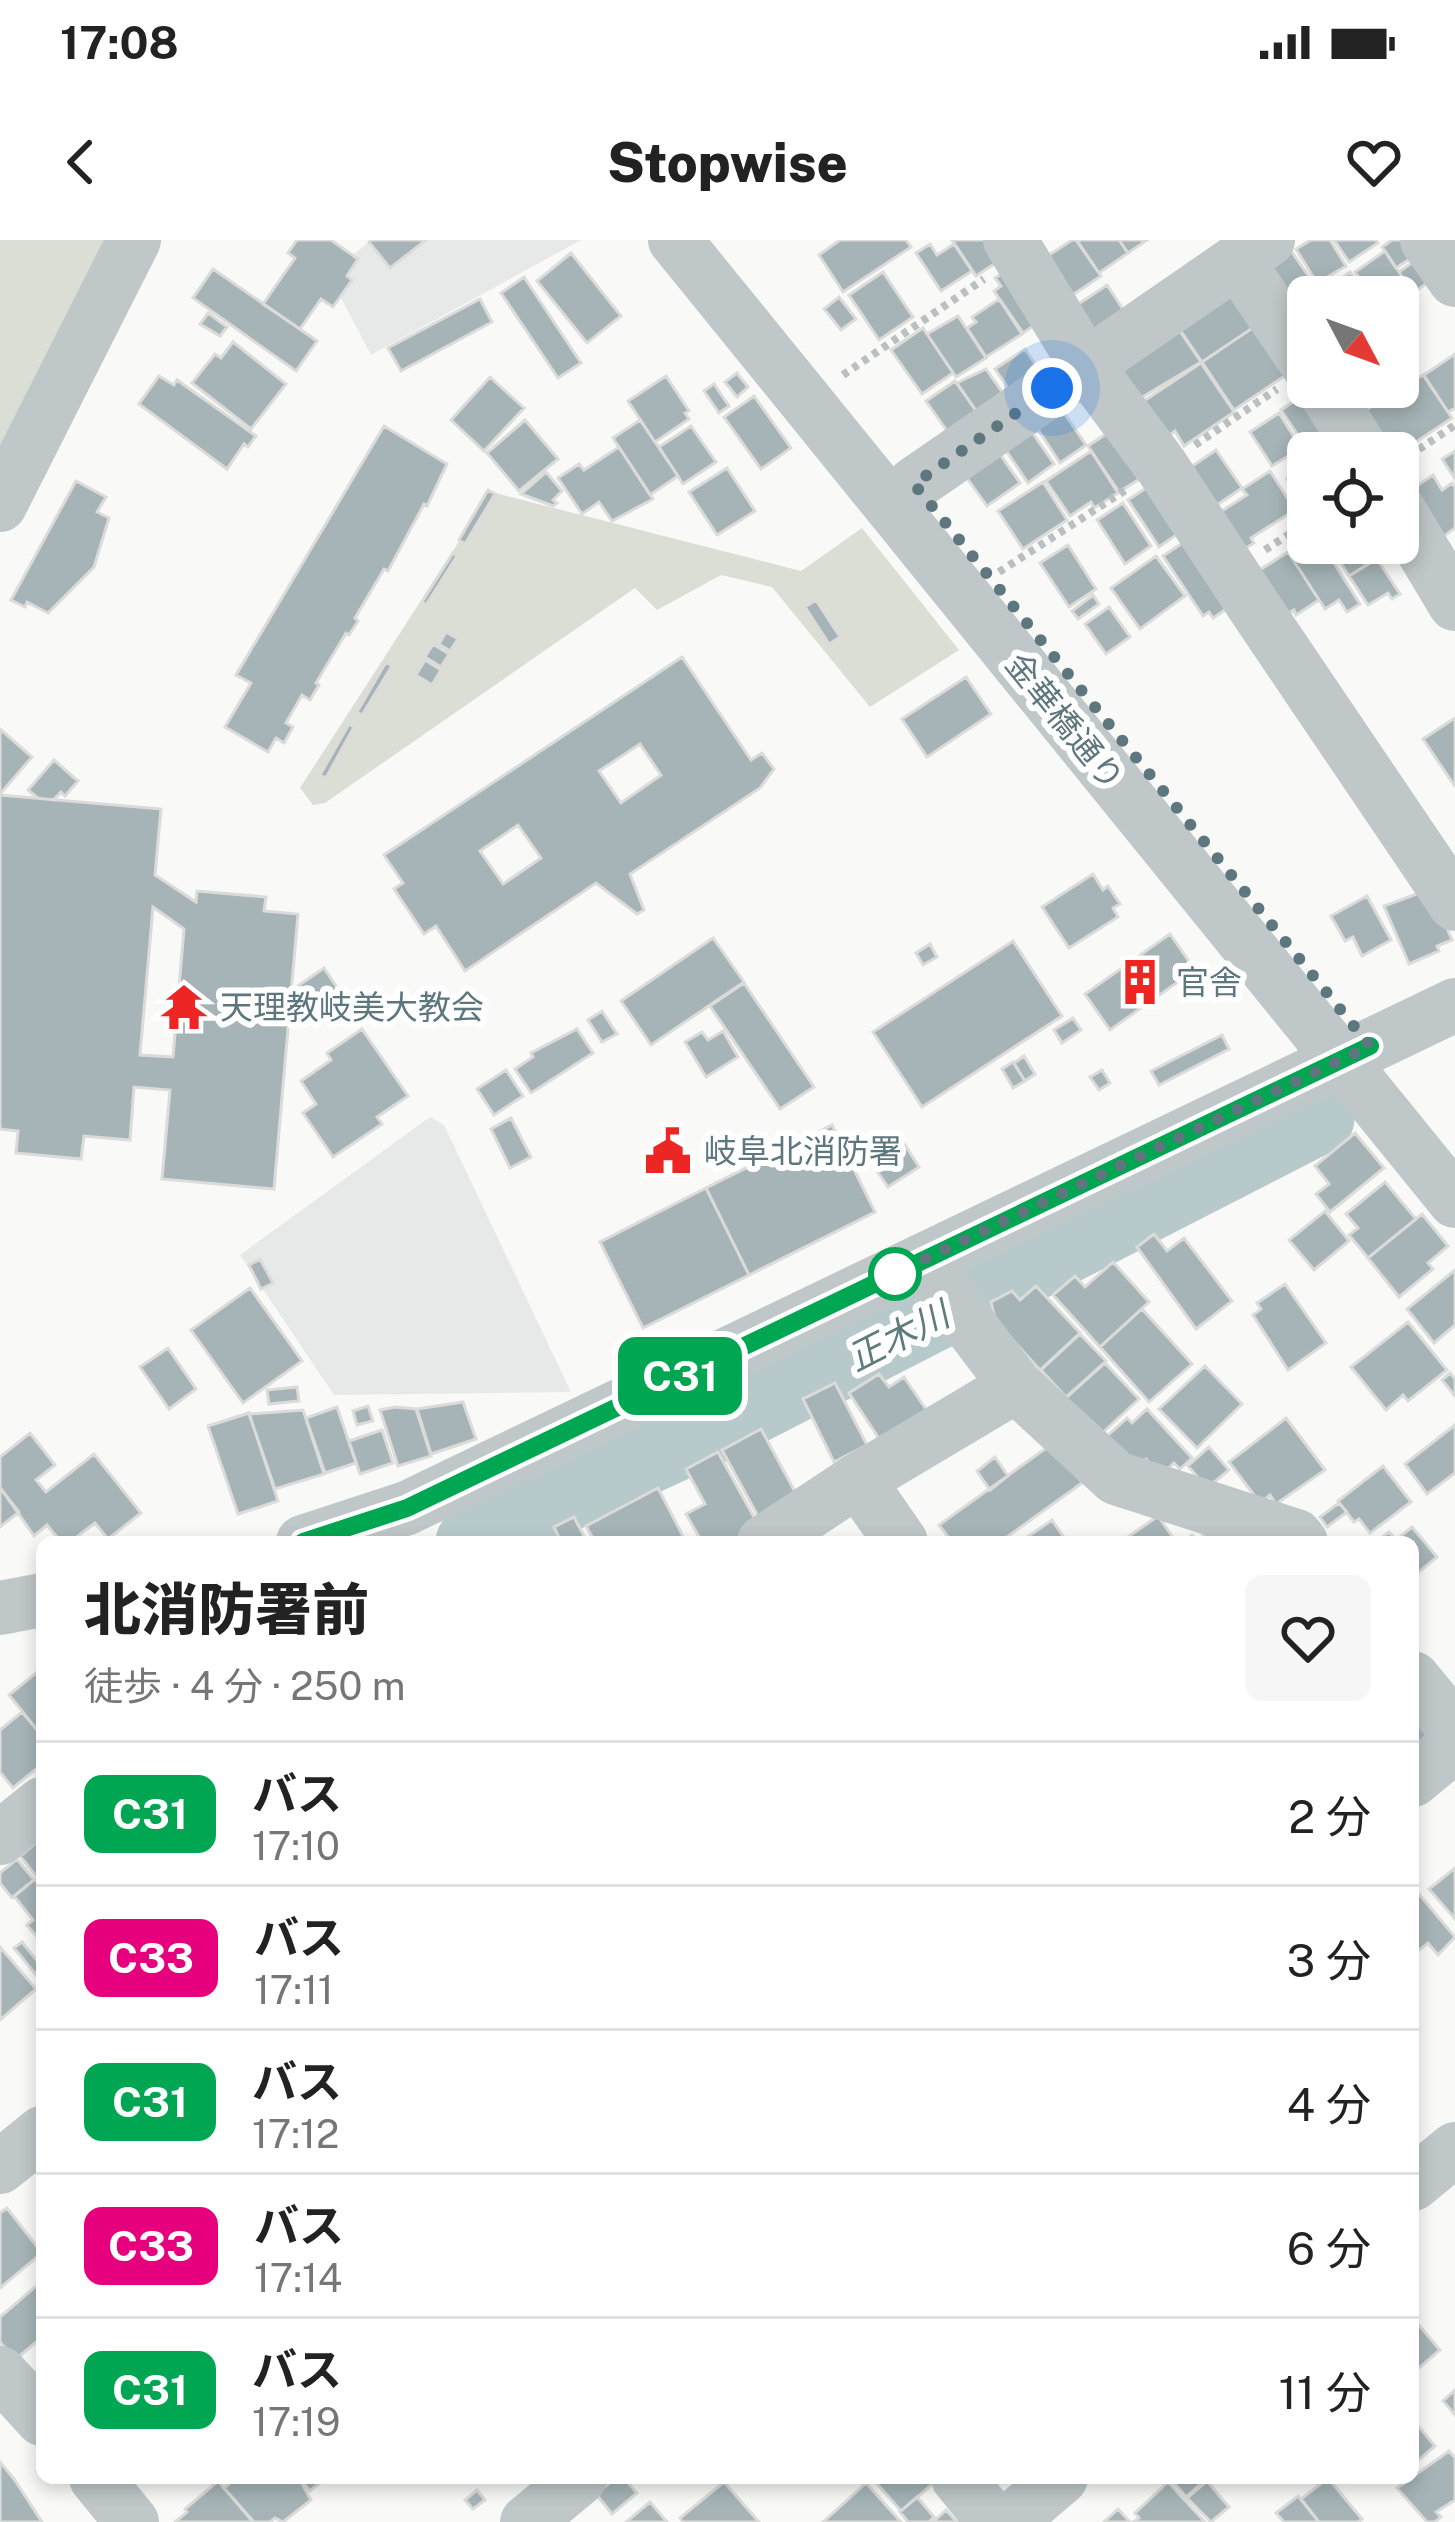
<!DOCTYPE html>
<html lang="ja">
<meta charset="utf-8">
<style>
:root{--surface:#fff;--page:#f6f6f6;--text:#222;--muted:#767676;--line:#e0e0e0}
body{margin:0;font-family:"Public Sans","Noto Sans JP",sans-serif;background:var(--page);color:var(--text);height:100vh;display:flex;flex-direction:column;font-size:45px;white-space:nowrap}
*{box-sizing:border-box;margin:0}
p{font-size:39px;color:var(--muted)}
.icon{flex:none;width:66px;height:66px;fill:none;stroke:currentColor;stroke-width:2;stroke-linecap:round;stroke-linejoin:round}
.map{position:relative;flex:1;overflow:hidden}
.details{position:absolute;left:36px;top:1296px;width:1383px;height:948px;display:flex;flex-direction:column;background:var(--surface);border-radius:18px;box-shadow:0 6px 18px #0003}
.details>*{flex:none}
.badge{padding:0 24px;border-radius:18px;font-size:42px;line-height:78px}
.needle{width:78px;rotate:131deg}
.fabs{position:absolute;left:1287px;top:36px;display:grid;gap:24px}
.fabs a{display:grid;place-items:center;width:132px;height:132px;border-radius:18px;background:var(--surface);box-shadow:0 6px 18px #0003;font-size:60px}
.you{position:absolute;width:60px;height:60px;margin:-30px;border:9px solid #fff;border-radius:50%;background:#1a73e8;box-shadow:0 0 0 18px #1a73e833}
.map>.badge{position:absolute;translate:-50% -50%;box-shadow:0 0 0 6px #fff}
.round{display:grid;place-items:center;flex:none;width:126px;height:126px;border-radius:18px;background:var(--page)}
.summary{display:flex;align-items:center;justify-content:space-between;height:204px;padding:0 48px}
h1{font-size:57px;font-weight:800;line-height:90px}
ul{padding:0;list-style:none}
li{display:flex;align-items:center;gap:36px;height:144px;padding:0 48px;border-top:3px solid var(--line)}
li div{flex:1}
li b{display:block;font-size:45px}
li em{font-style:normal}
li .badge{min-width:132px;font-weight:700;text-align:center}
.status{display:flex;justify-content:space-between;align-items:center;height:84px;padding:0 60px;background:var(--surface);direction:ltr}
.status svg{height:33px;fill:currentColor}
header{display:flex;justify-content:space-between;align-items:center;height:156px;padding:0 48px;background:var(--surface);font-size:54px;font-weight:800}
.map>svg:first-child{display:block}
.built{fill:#e7e9e8}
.green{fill:#dbded5}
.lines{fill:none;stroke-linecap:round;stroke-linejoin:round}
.river{stroke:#b7c9ca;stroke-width:69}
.building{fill:#a6b4b7;stroke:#dbdbd9;stroke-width:3;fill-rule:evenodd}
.path{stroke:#babfc1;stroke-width:8;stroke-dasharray:6 6;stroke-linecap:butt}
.minor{stroke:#bfc7c9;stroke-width:54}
.line-casing{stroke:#fff;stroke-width:27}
.line{stroke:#00a651;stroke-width:18}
.walk{stroke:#5e767d;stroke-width:12;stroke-dasharray:0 21.6}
.stop-dot{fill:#fff;stroke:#00a651;stroke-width:6}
.labels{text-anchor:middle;stroke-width:12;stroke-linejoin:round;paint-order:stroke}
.street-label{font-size:33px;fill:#5e767d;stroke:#fff}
.poi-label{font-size:33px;fill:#5e767d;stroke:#fff;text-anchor:start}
.water-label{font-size:36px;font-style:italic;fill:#5e7c7d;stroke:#fff}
</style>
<div class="status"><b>17:08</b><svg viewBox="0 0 49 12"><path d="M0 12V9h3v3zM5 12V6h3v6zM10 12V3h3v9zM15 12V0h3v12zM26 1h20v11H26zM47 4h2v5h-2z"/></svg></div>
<header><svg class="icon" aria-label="back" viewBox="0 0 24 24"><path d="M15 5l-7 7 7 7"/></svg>Stopwise<svg class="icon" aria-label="heart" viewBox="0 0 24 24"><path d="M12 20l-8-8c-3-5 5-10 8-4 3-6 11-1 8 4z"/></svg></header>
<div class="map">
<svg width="1455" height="2282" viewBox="0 0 1455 2282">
<rect width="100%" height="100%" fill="#f9f9f7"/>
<path class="built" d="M371 0H581L371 115 329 35Z
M430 877 444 885 571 1152 334 1155 240 1015Z"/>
<path class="green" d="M0 0H116L0 232Z
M491 252 801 331 862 288 959 410 870 467 772 347 721 335 657 370 635 348 325 563 313 565 300 548Z"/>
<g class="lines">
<path class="river" d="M470 1302 729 1182 1320 879"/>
</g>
<path class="building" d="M297 0H331L358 19 347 36 352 40 333 67 321 59 300 89 263 64 295 18 288 13Z
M372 0H426L390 28 369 2Z
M840 0H906L911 7 843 52 819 15Z
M952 0H994L1005 17 976 36Z
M1072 0H1076L1101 36 1065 60 1046 17Z
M1081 0H1119L1128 13 1099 33 1078 2Z
M1119 0H1147L1128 13Z
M1284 0 1313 43 1290 59 1260 15Z
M1311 0H1330L1346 26 1317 43 1296 9Z
M1334 0H1375L1378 3 1349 22Z
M1392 0H1419L1425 9 1396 28 1382 7Z
M930 4 937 15 954 4 972 31 941 51 916 13Z
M1385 11 1413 53 1398 63V57H1373L1355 32Z
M1427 12 1442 33 1413 53 1399 32Z
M571 13 621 76 587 103 537 41Z
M1014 25 1048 76 1023 93 994 51 1001 46 995 38Z
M213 29 317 101 296 131 193 58Z
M883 32 913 77 879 100 849 55Z
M1350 32 1367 57H1323L1329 53 1326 49Z
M1238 36 1266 79 1202 122 1173 80Z
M524 37 581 123 558 138 501 53Z
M1107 45 1132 83 1097 107 1071 69Z
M839 57 856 79 841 90 824 69Z
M480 59 492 82 401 131 388 108Z
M999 59 1022 94 986 117 967 88 976 82 972 77Z
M208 73 227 87 220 96 200 84Z
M958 76 986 118 956 137 927 94Z
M1266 79 1298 127 1234 170 1202 122Z
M1173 81 1201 122 1134 162 1109 125Z
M923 88 953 133 922 154 891 110Z
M233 102 286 144 251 189 192 143 215 114 221 118Z
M1025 109 1047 142 1017 161 995 129Z
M1455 114V168L1448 172 1424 135Z
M1201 123 1234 172 1184 206 1175 191 1167 197 1144 161Z
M986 129 1014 169 988 188 957 143Z
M737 133 748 147 737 157 725 142Z
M1423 135 1452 178 1398 214 1388 213 1361 173Z
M159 136 174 145 177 140 256 196 248 207 244 204 227 229 139 164Z
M666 136 689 171 685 173 689 179 655 202 628 161Z
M490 137 524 168 484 211 451 180Z
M955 141 988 188 959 208 926 161Z
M714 144 729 166 719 173 704 151Z
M1344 147H1390L1393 152 1361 173Z
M1309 151 1340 197 1317 213H1310L1281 170Z
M754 156 791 208 761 229 724 177Z
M1055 160 1086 205 1060 223 1030 177Z
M1279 173 1301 208 1272 226 1250 192Z
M525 180 558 219 519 251 487 213Z
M640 180 678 236 650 255 613 198Z
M1025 182 1054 224 1028 243 999 200Z
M1121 184 1152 231 1119 252 1088 206Z
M384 186 447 224 427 266 424 264 388 331 384 329 355 378 358 381 349 395 346 393 316 443 319 445 310 460 302 455 286 483 293 487 284 503 276 498 268 512 225 487 251 443 236 435Z
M691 186 716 222 683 244 659 207Z
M619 207 653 259 612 281 599 262 582 274 558 238 579 224 584 230Z
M995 207 1020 243 987 266 962 231Z
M1216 210 1242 248 1211 269 1185 231Z
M1091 211 1118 253 1094 268 1091 262 1070 276 1046 241Z
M1455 211V239L1442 219Z
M1308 225V258L1302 262 1287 239Z
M727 228 755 271 717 295 689 252Z
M1270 231 1295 270 1251 298 1254 303 1239 312 1220 272 1247 255 1242 249Z
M546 232 562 251 553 260 557 263 553 266 521 254Z
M1433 235 1442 250 1452 243 1455 247V288L1444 296 1412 249Z
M1158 240 1189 286 1159 307 1128 260Z
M76 241 106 257 97 272 109 278 94 327 48 373 27 362 25 367 11 360Z
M1043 242 1067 280 1023 309 998 271Z
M488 250 495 254 465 304 459 300Z
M1123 263 1151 306 1125 324 1097 280Z
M1190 298 1234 364 1213 378 1209 372 1203 376 1163 316Z
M1308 299V303H1321L1360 364 1347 372 1339 360 1325 369 1288 312Z
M1328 303H1367L1377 318 1349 336Z
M1068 305 1096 349 1069 367 1040 323Z
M1288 312 1319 360 1296 375 1294 370 1286 375 1258 331Z
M453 313 457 316 426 365 422 362Z
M1156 316 1185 356 1140 389 1111 348Z
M1377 319 1400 354 1392 359 1388 353 1368 365 1349 336Z
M1093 355 1099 364 1078 379 1072 371Z
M816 360 840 397 829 404 805 367Z
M1109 367 1130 397 1106 414 1085 384Z
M446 392 458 399 450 411 439 404Z
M433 404 449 414 441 427 425 417Z
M682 417 751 520 762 513 774 529 760 548 630 634 644 670 637 674 596 643 465 731 436 686 424 694 394 649 403 643 384 615ZM640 504 661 535 621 563 599 531ZM518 585 541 618 503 644 480 611Z
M425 420 441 430 432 445 416 435Z
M386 422 392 426 362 475 357 472Z
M966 437 991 474 927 517 902 479Z
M1455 478V544L1454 545 1423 499Z
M349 484 354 487 326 538 320 535Z
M0 489 32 517 0 554Z
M54 520 78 541 65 556 61 552 53 560 38 558 28 550Z
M0 555 161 569 155 635 196 662 197 651 266 657 264 671 298 674 274 949 162 939 170 850 134 847 130 900 84 896 81 919 16 913 18 891 0 889ZM153 667 184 689 173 817 140 815Z
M1093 634 1103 650 1108 646 1120 664 1113 668 1118 677 1069 708 1042 667Z
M1430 649 1452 700 1437 706 1439 711 1409 724 1384 666Z
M1367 656 1391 700 1362 716 1353 697 1345 701 1331 676Z
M1170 694 1195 730 1110 790 1085 754Z
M713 698 744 742 651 805 621 761Z
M1013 701 1062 776 922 867 873 792Z
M930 704 937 717 923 725 916 713Z
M324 728 348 764 315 786 292 750Z
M744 743 814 847 780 869 710 766Z
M602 771 617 794 602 802 588 780Z
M1073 778 1081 790 1062 803 1054 790Z
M362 789 408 856 377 877 382 884 333 917 303 873 316 864 301 841 331 820 327 813Z
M577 789 593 813 531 853 515 829 533 817 531 813Z
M723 791 738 817 706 837 685 802 702 792 708 800Z
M1222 795 1229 809 1159 845 1151 831Z
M1024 816 1035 834 1025 841 1014 823Z
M1013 822 1025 841 1013 848 1002 829Z
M506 830 523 856 494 875 477 849Z
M1102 830 1110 843 1099 850 1090 837Z
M511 878 531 917 510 928 491 889Z
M832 885 875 972 749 1035 706 948Z
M1355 893 1384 928 1330 972 1316 954 1329 944 1315 926Z
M898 894 919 927 888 947 866 915Z
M1385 942 1416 979 1368 1018 1349 995 1358 988 1346 974Z
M706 948 749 1035 643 1088 600 1002Z
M1325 971 1349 1001 1314 1030 1289 1000Z
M1422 974 1448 1006 1428 1023 1433 1029 1399 1057 1368 1018Z
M1154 994 1167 1011 1184 998 1232 1061 1196 1089 1137 1007Z
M260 1019 273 1043 261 1049 249 1025Z
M1113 1022 1149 1062 1100 1107 1053 1055 1075 1036 1085 1047Z
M1455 1030V1085L1434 1103 1407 1069Z
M1285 1044 1326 1103 1288 1130 1253 1075 1261 1069 1257 1063Z
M1036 1046 1080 1093 1040 1130 996 1082 991 1062 1012 1051 1020 1060Z
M250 1048 302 1121 243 1163 191 1090Z
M1142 1069 1192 1124 1149 1162 1100 1107Z
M1408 1082 1447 1130 1408 1161 1403 1155 1386 1170 1351 1127Z
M1080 1094 1106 1121 1066 1157 1041 1130Z
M168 1108 196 1149 169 1169 140 1127Z
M1105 1123 1139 1159 1100 1195 1066 1158Z
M1205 1126 1242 1164 1197 1208 1159 1169Z
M1450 1133 1455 1139V1156L1442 1140Z
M879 1134 889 1147 904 1137 927 1171 884 1206 849 1153Z
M835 1143 867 1205 834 1222 803 1159Z
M297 1147 299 1161 269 1164 267 1150Z
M463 1162 476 1199 431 1214 417 1169Z
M368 1166 373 1181 357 1185 353 1171Z
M337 1167 356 1223 325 1233 306 1178Z
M395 1167 416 1169 431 1216 398 1226 380 1170Z
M1147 1169 1192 1218 1180 1229 1174 1223 1161 1235 1146 1219 1134 1230 1105 1198 1127 1178 1132 1183Z
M303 1170 324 1234 275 1249 249 1174Z
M249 1173 278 1261 238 1274 208 1186Z
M1286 1178 1325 1230 1276 1264 1270 1255 1260 1263 1229 1222Z
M1455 1185V1233L1427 1254 1405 1224Z
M761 1189 801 1263 759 1278 722 1210Z
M382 1190 393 1223 360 1234 349 1201Z
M30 1193 55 1225 36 1240 46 1252 94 1214 141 1273 108 1299 95 1283 70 1302H61L47 1285 34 1296 0 1247V1217Z
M1056 1201 1082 1243 1000 1302H952L939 1285Z
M1209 1207 1229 1230 1207 1248 1188 1226Z
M718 1212 761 1290 740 1302H702L686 1274 705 1264 686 1229Z
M995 1217 1008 1236 990 1250 977 1231Z
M1383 1226 1411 1262 1370 1293 1359 1279 1354 1282 1338 1261Z
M0 1248 19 1272 0 1287Z
M658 1248 686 1302H595L586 1286Z
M1339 1263 1347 1272 1327 1287 1320 1277Z
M1158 1276 1176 1302H1123L1122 1301Z
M574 1277 587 1302H561L554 1287Z
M1052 1280 1067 1302H1020Z
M1412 1287 1437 1317 1413 1337V1302L1377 1301 1389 1292 1396 1300Z
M1210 1290 1248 1302H1183L1192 1295 1197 1300Z
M42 1428V1496L9 1455Z
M1413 1469 1435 1496 1413 1514Z
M22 1472 42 1496V1524L13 1548 0 1532V1490Z
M42 1598V1639L40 1641 20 1616Z
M17 1619 34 1640 12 1658 0 1643V1633Z
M1455 1628V1679L1429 1649Z
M35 1639 42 1648V1703L27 1685 33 1680 14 1656Z
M1413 1647 1455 1697 1438 1715 1428 1703 1418 1711 1413 1705Z
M22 1702 42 1727V1742L14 1708Z
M0 1707 36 1749 0 1780Z
M7 1968 42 2013 0 2048V1973Z
M42 2041V2097L15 2120 0 2102V2077Z
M1413 2078 1440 2110 1413 2133Z
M1455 2150V2175L1443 2161Z
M1413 2180 1435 2206 1413 2225Z
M1449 2211 1455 2218V2260L1436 2272 1441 2277 1435 2282H1427L1397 2248Z
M0 2222 14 2239 42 2282H0Z
M236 2238H299L311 2260 283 2282 275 2278 270 2282H254L224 2248Z
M299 2238H326L310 2251Z
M615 2238H624L637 2253 612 2274 596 2254Z
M872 2238H930L934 2243 901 2271Z
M1170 2238H1205L1206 2239 1186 2257Z
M1328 2238 1362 2279 1358 2282H1319L1301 2259Z
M218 2241 253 2282H175L187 2272 185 2269Z
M1207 2241 1229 2267 1211 2282 1187 2258Z
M724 2242 759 2282H683L680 2278Z
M1168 2242 1205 2282H1133L1139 2278 1135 2273Z
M866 2243 901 2282H823Z
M477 2250 485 2260 473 2269 465 2260Z
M1298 2256 1319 2282H1284L1276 2273Z
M917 2257 934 2277 929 2282H908L900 2272Z
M650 2262 667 2282H626Z
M1118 2269 1130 2282H1104Z
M946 2270 957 2282H933Z"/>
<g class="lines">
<path class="path" d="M1398 70 1413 60
M843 135 984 39
M1195 205 1277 149
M1409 216 1455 185
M1265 310 1308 282
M999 332 1127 249"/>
<path class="minor" d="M675 0 1455 961
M1010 0 1086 125 1162 227 1255 368 1455 664
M1427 0 1455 40
M1237 21 1308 125
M1322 147 1364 213
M914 244 1268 0
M0 265 134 0
M1398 269 1455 364
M921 1021 1016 1146 1116 1238 1296 1296 1301 1302
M858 1240 901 1302
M303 1302 407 1268 1455 765
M764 1302 858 1240 1016 1146
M0 1368 42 1360
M1413 1438 1455 1489
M1413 1540 1455 1505
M0 1598 42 1564
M0 1927 42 1893
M1413 1944 1455 1909
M0 2133 42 2179
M96 2238 132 2282
M958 2238 994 2282
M527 2282 580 2238
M1009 2282 1061 2238"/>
</g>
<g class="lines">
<defs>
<path id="line" d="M303 1302 407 1268 1370 806"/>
</defs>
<use href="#line" class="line-casing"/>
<use href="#line" class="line"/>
<path class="walk" d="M895 1034 881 1040 1370 806 914 244 1052 148"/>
</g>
<defs>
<symbol id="building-bare" viewBox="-9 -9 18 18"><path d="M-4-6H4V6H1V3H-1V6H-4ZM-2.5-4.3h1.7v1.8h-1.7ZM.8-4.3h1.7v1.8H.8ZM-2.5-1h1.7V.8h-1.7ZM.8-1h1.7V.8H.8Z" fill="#ed2623" stroke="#fff" stroke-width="2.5" paint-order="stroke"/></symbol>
<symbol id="temple-bare" viewBox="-9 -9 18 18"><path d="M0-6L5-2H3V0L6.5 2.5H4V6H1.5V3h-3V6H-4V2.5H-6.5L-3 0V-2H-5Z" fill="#ed2623" stroke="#fff" stroke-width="2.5" paint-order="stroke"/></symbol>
<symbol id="civic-bare" viewBox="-9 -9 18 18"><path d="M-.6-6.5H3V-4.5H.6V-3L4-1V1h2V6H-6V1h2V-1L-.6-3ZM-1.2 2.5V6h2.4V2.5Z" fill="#ed2623" stroke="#fff" stroke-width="2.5" paint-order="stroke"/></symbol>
</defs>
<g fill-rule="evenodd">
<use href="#building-bare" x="1107" y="709" width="66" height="66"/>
<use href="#temple-bare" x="151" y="734" width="66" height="66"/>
<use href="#civic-bare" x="635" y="878" width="66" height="66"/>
</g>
<circle class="stop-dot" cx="895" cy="1034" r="24"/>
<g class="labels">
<g class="street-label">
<text transform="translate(1065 481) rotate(51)" y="12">金華橋通り</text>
</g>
<g class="poi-label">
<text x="1176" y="754">官舎</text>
<text x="220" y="779">天理教岐美大教会</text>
<text x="704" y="923">岐阜北消防署</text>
</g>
<g class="water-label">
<text transform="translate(898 1096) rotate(-27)" y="13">正木川</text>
</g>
</g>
</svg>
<div class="fabs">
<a><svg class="needle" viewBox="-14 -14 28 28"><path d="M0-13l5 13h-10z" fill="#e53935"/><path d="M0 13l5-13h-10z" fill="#767676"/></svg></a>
<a><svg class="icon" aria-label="locate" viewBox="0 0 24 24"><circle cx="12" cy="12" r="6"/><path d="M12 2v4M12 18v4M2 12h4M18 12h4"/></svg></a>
</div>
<div class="you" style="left:1052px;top:148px"></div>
<b class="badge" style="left:680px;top:1136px;background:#00a651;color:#fff">C31</b>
<section class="details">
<div class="summary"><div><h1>北消防署前</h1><p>徒歩 · 4 分 · 250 m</p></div><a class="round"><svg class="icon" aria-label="heart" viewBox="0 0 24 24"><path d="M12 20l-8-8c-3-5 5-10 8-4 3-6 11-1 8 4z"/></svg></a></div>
<ul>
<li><span class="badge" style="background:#00a651;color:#fff">C31</span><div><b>バス</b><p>17:10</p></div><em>2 分</em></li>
<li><span class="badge" style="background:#e6007e;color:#fff">C33</span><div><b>バス</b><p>17:11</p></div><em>3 分</em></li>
<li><span class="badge" style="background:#00a651;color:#fff">C31</span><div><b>バス</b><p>17:12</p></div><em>4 分</em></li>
<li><span class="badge" style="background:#e6007e;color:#fff">C33</span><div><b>バス</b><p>17:14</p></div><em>6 分</em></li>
<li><span class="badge" style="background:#00a651;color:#fff">C31</span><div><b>バス</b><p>17:19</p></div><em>11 分</em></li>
</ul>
</section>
</div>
